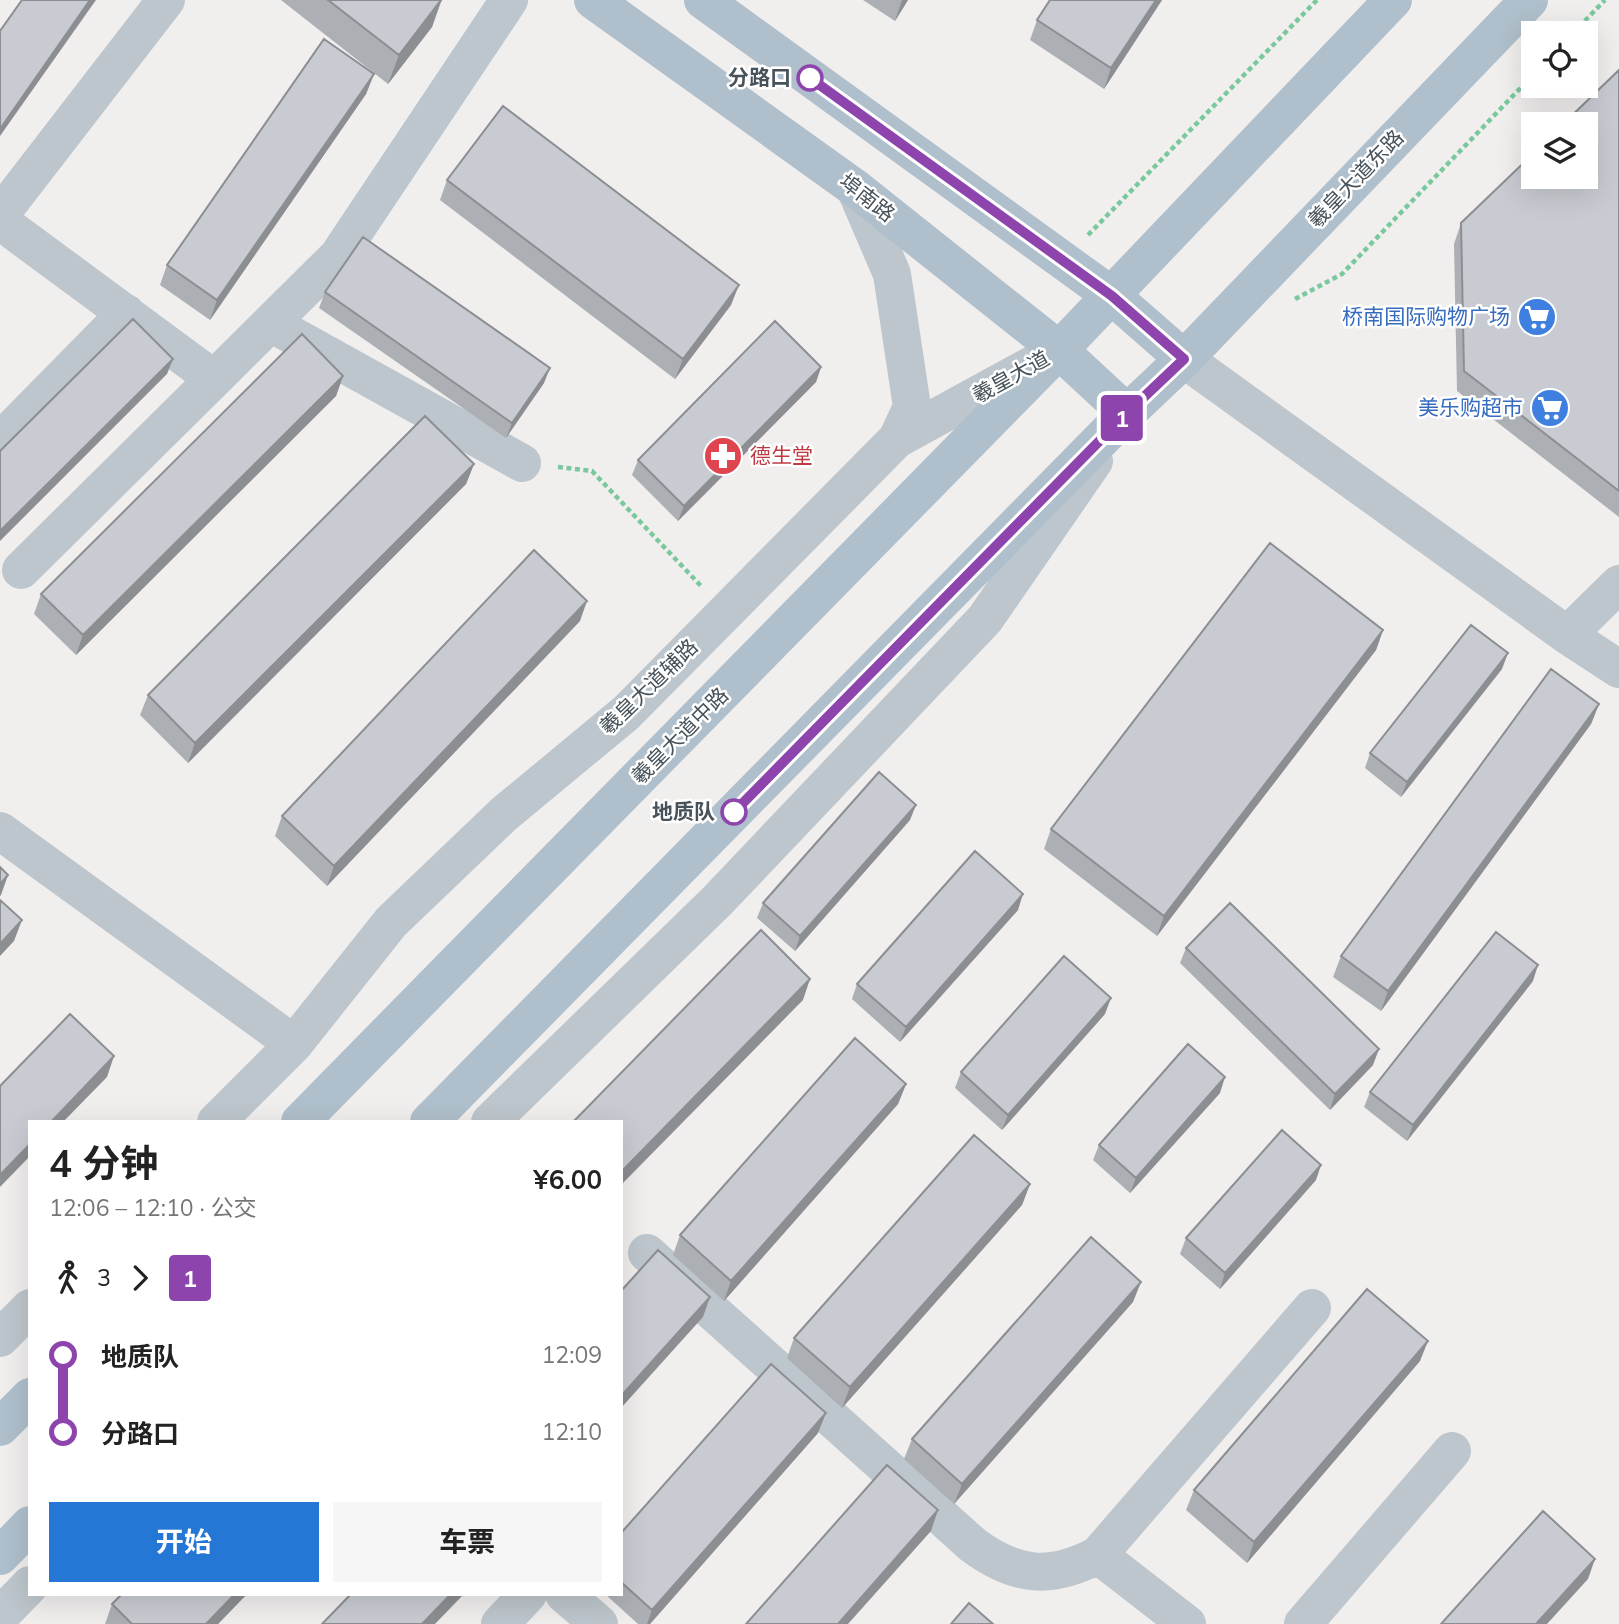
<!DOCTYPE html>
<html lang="zh">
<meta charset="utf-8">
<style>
:root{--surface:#fff;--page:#f6f6f6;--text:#222;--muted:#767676;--accent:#2477d5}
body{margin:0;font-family:Mulish,"Noto Sans SC",sans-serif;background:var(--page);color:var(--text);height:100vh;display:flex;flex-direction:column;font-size:26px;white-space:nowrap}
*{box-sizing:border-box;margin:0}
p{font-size:23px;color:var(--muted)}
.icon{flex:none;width:38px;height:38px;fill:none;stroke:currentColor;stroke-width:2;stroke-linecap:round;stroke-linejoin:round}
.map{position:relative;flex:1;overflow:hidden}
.panel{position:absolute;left:28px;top:1120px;width:595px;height:476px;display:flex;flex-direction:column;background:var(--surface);border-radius:0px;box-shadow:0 7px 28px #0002}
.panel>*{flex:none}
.badge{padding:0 14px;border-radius:5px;font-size:24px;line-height:46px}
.tools{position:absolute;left:1521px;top:21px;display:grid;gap:14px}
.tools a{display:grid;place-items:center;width:77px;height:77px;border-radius:0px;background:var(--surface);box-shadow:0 7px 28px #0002;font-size:35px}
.map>.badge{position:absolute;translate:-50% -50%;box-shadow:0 0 0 4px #fff}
.legs{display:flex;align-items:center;gap:10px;height:77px;padding:0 21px;font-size:23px}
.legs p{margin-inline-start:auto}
.summary{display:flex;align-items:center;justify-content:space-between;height:119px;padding:0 21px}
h1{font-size:38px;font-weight:700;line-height:52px}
.cta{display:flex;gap:14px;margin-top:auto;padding:14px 21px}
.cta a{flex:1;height:80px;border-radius:0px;background:var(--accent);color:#fff;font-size:28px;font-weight:700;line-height:80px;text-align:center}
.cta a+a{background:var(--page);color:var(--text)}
ul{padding:0 21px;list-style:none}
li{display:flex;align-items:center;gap:24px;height:77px;font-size:26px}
li i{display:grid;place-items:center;width:10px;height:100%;margin:0 9px;background:currentColor}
li i::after{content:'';width:18px;height:18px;margin:-9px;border:5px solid;border-radius:50%;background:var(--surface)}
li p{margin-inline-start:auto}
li:first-child i{background:linear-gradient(#0000 50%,currentColor 0)}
li:last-child i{background:linear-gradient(currentColor 50%,#0000 0)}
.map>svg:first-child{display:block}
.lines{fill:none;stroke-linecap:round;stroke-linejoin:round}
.path{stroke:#79c89e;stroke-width:4.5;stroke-dasharray:5 3.5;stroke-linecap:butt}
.minor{stroke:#bdc6cc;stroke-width:38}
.major{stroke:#afbfcb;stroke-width:38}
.wall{fill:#acafb4}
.shaded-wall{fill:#8c8e92}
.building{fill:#c8cbd1;stroke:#8c8e92;stroke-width:2}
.line-1-casing{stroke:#fff;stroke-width:16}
.line-1{stroke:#8e44ad;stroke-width:10}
.stop-1-dot{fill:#fff;stroke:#8e44ad;stroke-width:3.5}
.labels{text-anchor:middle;stroke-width:5;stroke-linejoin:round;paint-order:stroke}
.stop-label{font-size:21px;font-weight:bold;fill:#47525a;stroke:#fff;text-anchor:end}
.street-label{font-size:21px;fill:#47525a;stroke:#fff}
.shop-label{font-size:21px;fill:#366cbe;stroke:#fff;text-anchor:end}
.health-label{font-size:21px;fill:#be3a42;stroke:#fff;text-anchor:start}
</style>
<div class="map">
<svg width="1619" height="1624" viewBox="0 0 1619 1624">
<rect width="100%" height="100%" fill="#f1eeee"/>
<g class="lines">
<path class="path" d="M1573 33 1605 0
M1088 235 1317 0
M1295 299 1342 274 1533 75
M558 467 592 471 702 587"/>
<path class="minor" d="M0 215 166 0
M0 221 214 379 338 256 509 0
M272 324 522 463
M1184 359 1567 635 1619 669
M897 439 1045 358
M0 441 126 313
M21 570 214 379
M1567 635 1619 584
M0 831 294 1044
M216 1122 294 1044 391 922 504 814 626 713 897 439 912 407 892 274 855 188
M490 1122 717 901 985 619 1094 461
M647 1253 973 1545C1016 1577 1051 1580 1098 1555
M0 1338 30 1308
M564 1594 599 1624
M0 1616 30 1585
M500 1624 528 1594
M1187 1624 1098 1555 1312 1308
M1303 1624 1452 1451"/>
<path class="major" d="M593 0 855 188 1059 350 1127 413
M703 0 1112 296 1184 359
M300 1122 1059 350 1393 0
M429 1122 1127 413 1184 359 1529 0
M0 1427 30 1397
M0 1556 30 1525"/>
</g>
<path class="wall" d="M281 0H442L432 27 388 84Z
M863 0H908L895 21Z
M1050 0H1162L1104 89 1030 40 1037 20Z
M1619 70V517L1457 391 1454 244 1461 223Z
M374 74 366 94 210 320 160 285 167 265Z
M447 180 731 305 675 379 440 200Z
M325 292 544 383 506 438 319 308Z
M821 367 816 382 678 521 632 475 638 460Z
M343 376 336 396 76 655 34 614 41 594Z
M474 464 466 484 188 763 140 715 148 695Z
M580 621 327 886 275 836 282 816Z
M1383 630 1376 650 1157 936 1044 849 1051 829Z
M1502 669 1401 797 1365 768 1370 753Z
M1599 704 1591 724 1381 1011 1333 977 1341 956Z
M910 820 795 951 757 918 763 903Z
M1018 910 900 1042 852 999 857 984Z
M1186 948 1373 1065 1330 1110 1180 963Z
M1533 981 1407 1141 1364 1107 1370 1092Z
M1105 1014 1002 1130 955 1088 961 1072Z
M906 1084 898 1104 724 1301 673 1255 680 1235Z
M1220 1093 1130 1193 1093 1160 1099 1145Z
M1316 1180 1220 1289 1180 1254 1186 1238Z
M1030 1184 1022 1205 842 1408 787 1358 794 1338Z
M1133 1302 954 1504 904 1459 912 1439Z
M1420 1361 1247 1563 1186 1510 1194 1490Z
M818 1433 650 1624H638L605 1594H621V1533Z
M247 1594 218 1624H105L112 1604Z"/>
<path class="shaded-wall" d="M90 0H96L0 136V129Z
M441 0 432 27 388 84 399 55Z
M902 0H908L895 21Z
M1156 0H1162L1104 89 1111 68Z
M374 74 366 94 210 320 217 300Z
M739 285 731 305 675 379 683 359Z
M173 359 167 374 0 541V531Z
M821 367 816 382 678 521 684 506Z
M550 368 544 383 506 438 512 423Z
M343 376 336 396 76 655 83 635Z
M474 464 466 484 188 763 195 743Z
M587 601 580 621 327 886 334 866Z
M1383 630 1376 650 1157 936 1164 916Z
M1508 653 1502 669 1401 797 1407 782Z
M1599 704 1591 724 1381 1011 1388 991Z
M916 805 910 820 795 951 800 936Z
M8 875 1 895 0 896V884Z
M1023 894 1018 910 900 1042 906 1027Z
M22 920 14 941 0 956V944Z
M1538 965 1533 981 1407 1141 1413 1125Z
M810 979 803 1000 621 1185V1172Z
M1111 998 1105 1014 1002 1130 1008 1115Z
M1379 1049 1373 1065 1330 1110 1335 1094Z
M114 1056 107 1077 63 1122H51Z
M1225 1077 1220 1093 1130 1193 1136 1178Z
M906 1084 898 1104 724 1301 731 1281Z
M30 1144V1156L0 1187V1175Z
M1321 1165 1316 1180 1220 1289 1225 1273Z
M1030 1184 1022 1205 842 1408 850 1387Z
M1141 1282 1133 1302 954 1504 962 1484Z
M710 1297 703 1317 621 1408V1396Z
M1428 1341 1420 1361 1247 1563 1254 1542Z
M826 1413 818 1433 650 1624H647L652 1610Z
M938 1510 931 1531 848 1624H838Z
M1595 1559 1588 1579 1547 1624H1536Z
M235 1594H247L218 1624H206Z
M451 1594H464L435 1624H422Z"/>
<path class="building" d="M22 0H90L0 129V31Z
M328 0H441L399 55Z
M1050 0H1156L1111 68 1037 20Z
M324 39 374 74 217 300 167 265Z
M1619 70V491L1464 371 1461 223 1533 154V177H1586V124H1563Z
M503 106 739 285 683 359 447 180Z
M363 237 550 368 512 423 325 292Z
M133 319 173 359 0 531V451Z
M775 321 821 367 684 506 638 460Z
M302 334 343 376 83 635 41 594Z
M425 416 474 464 195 743 148 695Z
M1270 543 1383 630 1164 916 1051 829Z
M534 550 587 601 334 866 282 816Z
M1471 625 1508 653 1407 782 1370 753Z
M1551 669 1599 704 1388 991 1341 956Z
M879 772 916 805 800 936 763 903Z
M975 851 1023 894 906 1027 857 984Z
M0 867 8 875 0 884Z
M0 900 22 920 0 944Z
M1230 903 1379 1049 1335 1094 1186 948Z
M761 930 810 979 621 1172V1122H573Z
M1496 932 1538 965 1413 1125 1370 1092Z
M1064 956 1111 998 1008 1115 961 1072Z
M70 1014 114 1056 51 1122H30V1144L0 1175V1086Z
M855 1038 906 1084 731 1281 680 1235Z
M1188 1044 1225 1077 1136 1178 1099 1145Z
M1282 1130 1321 1165 1225 1273 1186 1238Z
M974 1135 1030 1184 850 1387 794 1338Z
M1091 1237 1141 1282 962 1484 912 1439Z
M658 1250 710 1297 621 1396V1291Z
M1367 1289 1428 1341 1254 1542 1194 1490Z
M771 1364 826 1413 652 1610 621 1582V1533Z
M887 1465 938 1510 838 1624H746Z
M1543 1511 1595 1559 1536 1624H1441Z
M122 1594H235L206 1624H132L112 1604Z
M351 1594H451L422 1624H322Z
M969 1603 993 1624H951Z"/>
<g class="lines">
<defs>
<path id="line-1" d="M734 812 1127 413 1184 359 1112 296 810 78"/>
</defs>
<use href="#line-1" class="line-1-casing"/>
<use href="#line-1" class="line-1"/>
</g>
<defs>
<symbol id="supermarket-disc" viewBox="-11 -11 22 22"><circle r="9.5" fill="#3f7fe0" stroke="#fff"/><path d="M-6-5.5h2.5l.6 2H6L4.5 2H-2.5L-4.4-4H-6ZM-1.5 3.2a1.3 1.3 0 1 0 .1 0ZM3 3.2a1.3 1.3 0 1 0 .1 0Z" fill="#fff"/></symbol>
<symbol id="pharmacy-disc" viewBox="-11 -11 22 22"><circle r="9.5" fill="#e0444e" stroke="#fff"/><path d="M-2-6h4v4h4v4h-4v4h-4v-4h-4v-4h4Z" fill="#fff"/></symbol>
</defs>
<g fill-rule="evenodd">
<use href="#supermarket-disc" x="1515" y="295" width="44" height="44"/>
<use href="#supermarket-disc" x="1528" y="386" width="44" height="44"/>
<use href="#pharmacy-disc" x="701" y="434" width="44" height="44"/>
</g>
<g class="stop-1-dot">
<circle cx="810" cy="78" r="12"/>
<circle cx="734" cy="812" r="12"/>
</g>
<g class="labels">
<g class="stop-label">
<text x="791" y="85">分路口</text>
<text x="715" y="819">地质队</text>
</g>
<g class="street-label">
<text transform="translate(1356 179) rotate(-46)" y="7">羲皇大道东路</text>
<text transform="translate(867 198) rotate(38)" y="7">埠南路</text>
<text transform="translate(1011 377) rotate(-29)" y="7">羲皇大道</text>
<text transform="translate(649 687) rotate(-44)" y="7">羲皇大道辅路</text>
<text transform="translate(680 736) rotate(-45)" y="7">羲皇大道中路</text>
</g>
<g class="shop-label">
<text x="1510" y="324">桥南国际购物广场</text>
<text x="1523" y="415">美乐购超市</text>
</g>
<g class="health-label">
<text x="750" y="463">德生堂</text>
</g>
</g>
</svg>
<div class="tools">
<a><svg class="icon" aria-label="locate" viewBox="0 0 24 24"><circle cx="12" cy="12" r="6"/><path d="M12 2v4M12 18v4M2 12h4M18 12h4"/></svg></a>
<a><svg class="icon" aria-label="layers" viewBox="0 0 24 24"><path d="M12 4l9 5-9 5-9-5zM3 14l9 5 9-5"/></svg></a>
</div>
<b class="badge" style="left:1122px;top:418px;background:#8e44ad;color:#fff">1</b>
<section class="panel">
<div class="summary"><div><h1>4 分钟</h1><p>12:06 – 12:10 · 公交</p></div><b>¥6.00</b></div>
<div class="legs"><svg class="icon" aria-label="walk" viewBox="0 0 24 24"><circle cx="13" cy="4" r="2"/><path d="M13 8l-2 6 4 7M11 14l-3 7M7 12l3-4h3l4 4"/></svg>3<svg class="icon" aria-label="forward" viewBox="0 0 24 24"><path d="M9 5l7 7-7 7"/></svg><b class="badge" style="background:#8e44ad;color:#fff">1</b></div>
<ul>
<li><i style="color:#8e44ad"></i><b>地质队</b><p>12:09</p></li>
<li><i style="color:#8e44ad"></i><b>分路口</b><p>12:10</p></li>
</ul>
<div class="cta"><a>开始</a><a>车票</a></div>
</section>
</div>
